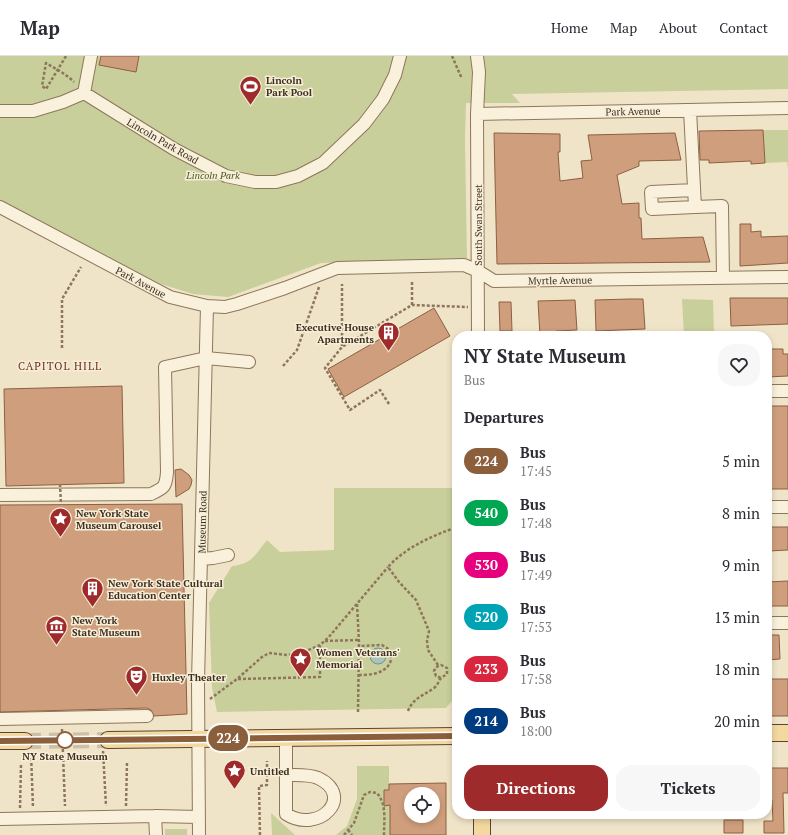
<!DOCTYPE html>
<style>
:root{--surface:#fff;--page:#f7f7f7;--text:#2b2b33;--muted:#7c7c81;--line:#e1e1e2;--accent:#9e2a2b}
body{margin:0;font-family:"PT Serif",serif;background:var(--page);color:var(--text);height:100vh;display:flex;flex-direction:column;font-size:15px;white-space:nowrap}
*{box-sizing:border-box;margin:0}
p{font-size:13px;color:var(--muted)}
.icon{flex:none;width:22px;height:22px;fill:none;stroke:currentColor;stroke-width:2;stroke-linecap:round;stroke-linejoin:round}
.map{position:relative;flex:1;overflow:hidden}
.side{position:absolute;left:452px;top:275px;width:320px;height:488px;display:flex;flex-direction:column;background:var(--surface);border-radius:16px;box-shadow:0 2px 6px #0003}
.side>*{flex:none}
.badge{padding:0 8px;border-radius:13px;font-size:14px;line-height:26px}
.tools{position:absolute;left:404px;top:731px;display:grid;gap:8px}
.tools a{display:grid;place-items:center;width:36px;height:36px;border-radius:50%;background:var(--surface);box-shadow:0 2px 6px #0003;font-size:20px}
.map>.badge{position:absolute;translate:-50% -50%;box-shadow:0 0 0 2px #fff}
h2{padding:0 12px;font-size:15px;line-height:36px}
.round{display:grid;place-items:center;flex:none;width:42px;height:42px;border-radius:16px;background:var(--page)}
.head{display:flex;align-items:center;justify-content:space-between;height:68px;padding:0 12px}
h1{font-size:19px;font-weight:700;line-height:30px}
.cta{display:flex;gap:8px;margin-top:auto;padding:8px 12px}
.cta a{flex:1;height:46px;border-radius:16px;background:var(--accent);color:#fff;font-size:16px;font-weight:700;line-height:46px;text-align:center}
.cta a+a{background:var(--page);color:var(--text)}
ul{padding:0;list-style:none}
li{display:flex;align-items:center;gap:12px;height:52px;padding:0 12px}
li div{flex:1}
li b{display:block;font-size:15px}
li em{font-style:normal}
li .badge{min-width:44px;font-weight:700;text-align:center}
header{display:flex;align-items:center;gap:24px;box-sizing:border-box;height:56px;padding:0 20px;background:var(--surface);border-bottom:1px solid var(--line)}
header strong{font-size:19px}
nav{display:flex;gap:22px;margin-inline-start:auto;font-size:14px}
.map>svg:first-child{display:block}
.green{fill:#c9cf9b}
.water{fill:#a9c4bc;stroke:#6f938a}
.building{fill:#cf9f7d;stroke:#8d5f41;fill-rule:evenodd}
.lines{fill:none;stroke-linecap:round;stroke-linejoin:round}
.major-tunnel{stroke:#ccc0a6;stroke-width:16;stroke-dasharray:16 8;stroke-linecap:butt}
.minor-casing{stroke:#8d765c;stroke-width:14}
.major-casing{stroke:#5b4430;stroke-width:18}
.path{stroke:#8d765c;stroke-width:2.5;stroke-dasharray:3 2;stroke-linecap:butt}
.minor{stroke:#faf1dc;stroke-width:12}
.major{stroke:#f3d9a0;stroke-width:16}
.path-bridge{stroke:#8d765c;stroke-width:2.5;stroke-dasharray:3 2;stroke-linecap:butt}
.line-casing{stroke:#fff;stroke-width:9}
.line{stroke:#8b5e3c;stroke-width:6}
.stop-dot{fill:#fff;stroke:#8b5e3c;stroke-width:2}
.labels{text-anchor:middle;stroke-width:3;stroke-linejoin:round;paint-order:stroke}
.poi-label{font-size:10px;font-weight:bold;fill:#3d2e20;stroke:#f7eed8;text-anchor:start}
.street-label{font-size:10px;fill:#3d2e20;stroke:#f7eed8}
.park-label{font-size:10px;font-style:italic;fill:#4d5a26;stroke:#f7eed8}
.stop-label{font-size:10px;font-weight:bold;fill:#3d2e20;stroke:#f7eed8}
.neighbourhood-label{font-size:11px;letter-spacing:1px;fill:#6b2e1e;stroke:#f7eed8}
</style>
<header>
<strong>Map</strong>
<nav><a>Home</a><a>Map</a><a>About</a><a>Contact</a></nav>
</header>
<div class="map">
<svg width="788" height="779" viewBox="0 0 788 779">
<rect width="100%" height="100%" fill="#f0e4c8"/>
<path class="green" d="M0 0H788V33L512 38 520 47H466L465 84 467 202 321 207 228 241 193 238 161 228 0 146Z
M763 74H788V113L787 106 765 107Z
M682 243 713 244 714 280H684Z
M334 432H457V454L454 465 456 640 446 652 217 656 212 632 209 547 232 510C253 508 256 497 267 484L280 496 334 494Z
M357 710H389V734H384L385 749H390V779H336L347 770 357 743Z
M271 757 295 779H272Z
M165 773H187V779H165Z"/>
<path class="water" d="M370 600a8 8 0 1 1 16 0a8 8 0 1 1-16 0Z"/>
<path class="building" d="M101 0H139L136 16 99 9Z
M763 74 765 107 751 108V105L709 107V104H700L699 75Z
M494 77 560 78V96H558L560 125 583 122 581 105 592 104 588 79 675 77 681 104 639 105V110L617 119 622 148 639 147V162H641L642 183 703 181 710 206 497 208Z
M740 168H751V176L761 175V181L788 180V207L740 210Z
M730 242H788V268L731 270Z
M629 243H643L645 273 596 275 595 244Z
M575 244 577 274 556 275V280H540L538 245Z
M499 246H511L512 275H500Z
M434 252 450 280 344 341 328 313Z
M767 293H783V298H788V320L767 321Z
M122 330 124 427 6 430 4 333Z
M767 350H788V433H767Z
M181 413 189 419 192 424 191 429 189 433 176 441 175 414Z
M182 448 187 658 154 660 151 654 147 652 0 656V449Z
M767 471H788V494L769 495V492H767Z
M788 525V550H767V526Z
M767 579H779L780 603 767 604Z
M767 623H788V660H767Z
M767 712H788V737H783L784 777H764V765H773L772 744H767Z
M446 727V779H390V749L384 750V734H389V728ZM411 738H433V760H411Z
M724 764H743V777H724Z"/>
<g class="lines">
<path class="major-tunnel" d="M25 685 108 684"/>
<defs>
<path id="minor" d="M477 0 479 16 477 58 478 280
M84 37 91 0
M690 54 695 151 722 150 723 222
M0 55H33L63 46 84 37 174 93 226 120 255 126H276L298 120 323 107 364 68 383 43 395 19 400 0
M477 58 788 52
M694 134 651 136 652 153 695 151
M0 151 170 241 207 250 225 251 237 248 285 232 337 212 464 209 478 215 494 225 788 221
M767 335H788
M0 439 151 438C164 432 166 431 167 416L165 311 206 302 249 306
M767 451H788
M201 503 213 502 228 499
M767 567H788
M0 663 147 660
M286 682V758C319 779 356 740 318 722 311 719 302 719 294 719
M155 760 156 779
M0 763 155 760 199 761
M199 779 198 626 207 250"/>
<path id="major" d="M767 677H788
M108 684 457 680
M0 685H25
M482 758V779"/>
</defs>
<use href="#minor" class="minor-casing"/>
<use href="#major" class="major-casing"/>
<path class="path" d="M66 0 46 33 42 30 46 7C56 13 66 18 74 26
M452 0 462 23
M412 226V249
M342 290V228
M62 292V243L81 211
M283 310 297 294 319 231
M389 348 380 334 350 354 325 312 342 291 412 249 468 251
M357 548 359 586 358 656
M325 585 358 584
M438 609 428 594 427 585 429 575 416 544 399 526 388 511C406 491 432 480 457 471
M359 619C370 619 387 618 391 604 391 601 390 597 390 594L382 589 359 590
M238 623 320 621V589
M210 643 237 623 262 601 269 597 287 599 304 596 320 589 328 582 388 511
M408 655C413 642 423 640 434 632 439 628 438 625 441 622 443 620 445 620 447 618V612L441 609 436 611 434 615 436 620 441 622
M62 673 65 750
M103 695 106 750
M31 697 33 752
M126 750 127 706
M20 752 21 708
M348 774 352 779
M260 779 259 730 267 729V705
M344 779 354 767 364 739 370 736 377 737C387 749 384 764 384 779"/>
<use href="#minor" class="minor"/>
<use href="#major" class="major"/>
<path class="path-bridge" d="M60 428 61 449"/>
</g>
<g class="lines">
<defs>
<path id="line" d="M0 685 457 680"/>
</defs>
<use href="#line" class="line-casing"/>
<use href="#line" class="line"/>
</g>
<defs>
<symbol id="stadium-pin" viewBox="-11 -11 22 30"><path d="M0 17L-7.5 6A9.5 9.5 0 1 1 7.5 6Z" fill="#9e2a2b" stroke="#f7eed8"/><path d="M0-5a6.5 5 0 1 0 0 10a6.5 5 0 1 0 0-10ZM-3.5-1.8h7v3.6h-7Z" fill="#fff"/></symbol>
<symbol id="building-pin" viewBox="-11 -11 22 30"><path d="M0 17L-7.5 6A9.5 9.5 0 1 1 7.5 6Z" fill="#9e2a2b" stroke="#f7eed8"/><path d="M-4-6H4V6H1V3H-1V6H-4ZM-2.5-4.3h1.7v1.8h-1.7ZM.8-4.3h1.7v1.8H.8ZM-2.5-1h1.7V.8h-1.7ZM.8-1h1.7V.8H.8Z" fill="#fff"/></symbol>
<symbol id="sight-pin" viewBox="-11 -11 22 30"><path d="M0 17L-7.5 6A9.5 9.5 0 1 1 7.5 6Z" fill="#9e2a2b" stroke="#f7eed8"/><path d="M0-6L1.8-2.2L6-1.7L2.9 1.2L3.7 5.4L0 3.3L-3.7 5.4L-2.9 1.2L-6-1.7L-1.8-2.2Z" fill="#fff"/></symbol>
<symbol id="museum-pin" viewBox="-11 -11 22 30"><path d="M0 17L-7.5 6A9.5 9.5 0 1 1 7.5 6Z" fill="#9e2a2b" stroke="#f7eed8"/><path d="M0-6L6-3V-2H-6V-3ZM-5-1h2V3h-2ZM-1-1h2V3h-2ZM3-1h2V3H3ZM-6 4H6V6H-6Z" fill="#fff"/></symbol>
<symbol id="theatre-pin" viewBox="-11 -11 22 30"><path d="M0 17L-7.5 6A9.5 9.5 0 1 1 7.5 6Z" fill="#9e2a2b" stroke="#f7eed8"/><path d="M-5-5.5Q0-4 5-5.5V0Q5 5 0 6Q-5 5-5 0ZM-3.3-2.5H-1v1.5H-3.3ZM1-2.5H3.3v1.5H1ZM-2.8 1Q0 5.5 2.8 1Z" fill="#fff"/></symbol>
</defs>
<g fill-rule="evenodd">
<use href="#stadium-pin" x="238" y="18" width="25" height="34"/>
<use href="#building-pin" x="376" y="264" width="25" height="34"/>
<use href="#sight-pin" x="48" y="450" width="25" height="34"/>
<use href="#building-pin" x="80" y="520" width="25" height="34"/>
<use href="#museum-pin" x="44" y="558" width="25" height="34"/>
<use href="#sight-pin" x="288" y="590" width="25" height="34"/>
<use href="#theatre-pin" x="124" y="608" width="25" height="34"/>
<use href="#sight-pin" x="222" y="702" width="25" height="34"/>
</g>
<circle class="stop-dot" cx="65" cy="684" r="8"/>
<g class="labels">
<g class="poi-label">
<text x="266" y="28">Lincoln<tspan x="266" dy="12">Park Pool</tspan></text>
<text x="374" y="275" text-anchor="end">Executive House<tspan x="374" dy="12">Apartments</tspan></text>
<text x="76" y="461">New York State<tspan x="76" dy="12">Museum Carousel</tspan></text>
<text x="108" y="531">New York State Cultural<tspan x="108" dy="12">Education Center</tspan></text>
<text x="72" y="568">New York<tspan x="72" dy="12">State Museum</tspan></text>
<text x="316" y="600">Women Veterans'<tspan x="316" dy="12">Memorial</tspan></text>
<text x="152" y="625">Huxley Theater</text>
<text x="250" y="719">Untitled</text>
</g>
<g class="street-label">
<text transform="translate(633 55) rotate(-1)" y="4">Park Avenue</text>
<text transform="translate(163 85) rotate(30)" y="4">Lincoln Park Road</text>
<text transform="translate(478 169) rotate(-90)" y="4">South Swan Street</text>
<text transform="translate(560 224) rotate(-1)" y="4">Myrtle Avenue</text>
<text transform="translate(141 226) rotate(28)" y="4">Park Avenue</text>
<text transform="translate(202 466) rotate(-89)" y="4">Museum Road</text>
</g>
<g class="park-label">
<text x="213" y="123">Lincoln Park</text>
</g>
<g class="stop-label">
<text x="65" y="704">NY State Museum</text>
</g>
<g class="neighbourhood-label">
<text x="60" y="314">CAPITOL HILL</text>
</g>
</g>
</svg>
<div class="tools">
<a><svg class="icon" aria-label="locate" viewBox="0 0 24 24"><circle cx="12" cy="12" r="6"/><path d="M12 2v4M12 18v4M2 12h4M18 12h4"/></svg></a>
</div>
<b class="badge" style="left:228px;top:682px;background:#8b5e3c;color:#fff">224</b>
<section class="side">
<div class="head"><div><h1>NY State Museum</h1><p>Bus</p></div><a class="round"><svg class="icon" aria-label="heart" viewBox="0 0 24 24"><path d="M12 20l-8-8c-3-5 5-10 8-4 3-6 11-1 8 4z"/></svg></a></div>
<h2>Departures</h2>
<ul>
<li><span class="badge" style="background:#8b5e3c;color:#fff">224</span><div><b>Bus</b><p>17:45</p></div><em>5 min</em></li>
<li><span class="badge" style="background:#00a651;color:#fff">540</span><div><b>Bus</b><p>17:48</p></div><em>8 min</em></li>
<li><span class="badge" style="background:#e6007e;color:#fff">530</span><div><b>Bus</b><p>17:49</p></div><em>9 min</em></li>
<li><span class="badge" style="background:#00a3b4;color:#fff">520</span><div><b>Bus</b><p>17:53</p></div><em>13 min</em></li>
<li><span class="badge" style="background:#d7263d;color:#fff">233</span><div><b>Bus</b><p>17:58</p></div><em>18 min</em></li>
<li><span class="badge" style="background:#003b80;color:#fff">214</span><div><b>Bus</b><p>18:00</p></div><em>20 min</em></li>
</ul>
<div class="cta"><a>Directions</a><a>Tickets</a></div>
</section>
</div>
